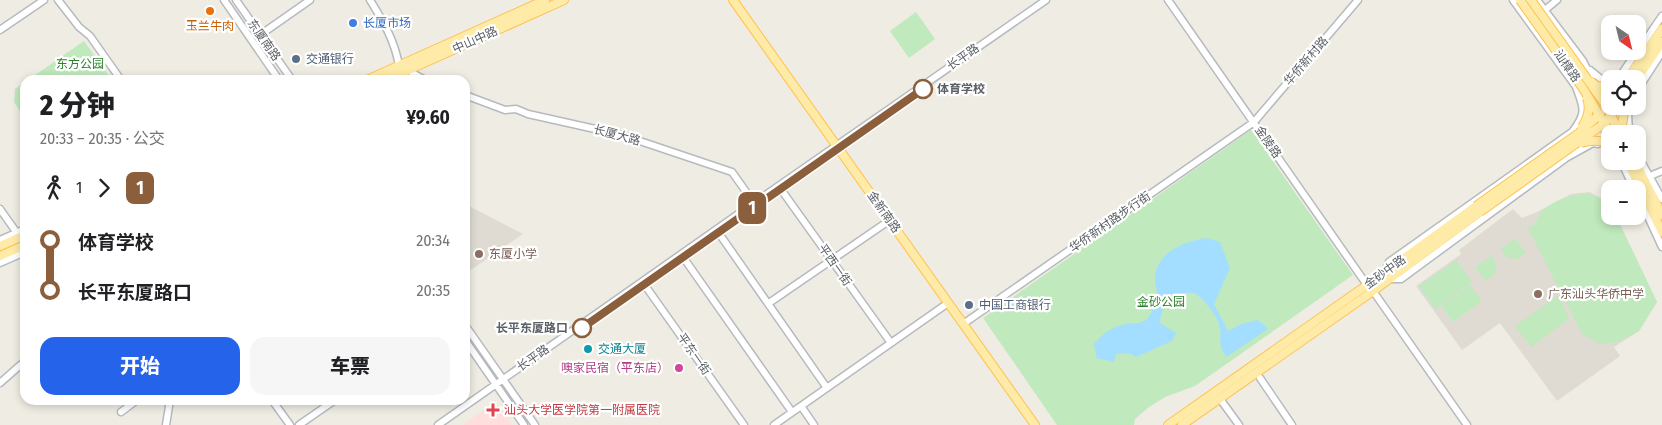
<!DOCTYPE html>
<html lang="zh">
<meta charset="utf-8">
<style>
:root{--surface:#fff;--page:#f6f6f6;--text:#202124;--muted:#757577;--accent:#2563eb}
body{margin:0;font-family:"Fira Sans Condensed","Noto Sans SC",sans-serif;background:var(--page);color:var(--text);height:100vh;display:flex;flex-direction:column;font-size:19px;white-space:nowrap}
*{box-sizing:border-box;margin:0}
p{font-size:16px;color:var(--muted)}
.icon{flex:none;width:28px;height:28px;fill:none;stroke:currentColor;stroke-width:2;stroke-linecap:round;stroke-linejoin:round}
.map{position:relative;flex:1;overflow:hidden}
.details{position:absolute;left:20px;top:75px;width:450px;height:330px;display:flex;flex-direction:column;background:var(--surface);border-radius:15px;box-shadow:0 2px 8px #0003}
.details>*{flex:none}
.badge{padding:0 10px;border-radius:8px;font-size:18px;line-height:32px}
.needle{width:32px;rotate:145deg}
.fabs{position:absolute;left:1601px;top:15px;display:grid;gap:10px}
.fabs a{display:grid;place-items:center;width:45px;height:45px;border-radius:10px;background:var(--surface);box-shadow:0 2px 8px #0003;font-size:25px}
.map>.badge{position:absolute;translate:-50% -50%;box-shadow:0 0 0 2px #fff}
.legs{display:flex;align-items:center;gap:8px;height:55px;padding:0 20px;font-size:16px}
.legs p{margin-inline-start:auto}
.head{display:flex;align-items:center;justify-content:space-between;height:85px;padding:0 20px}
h1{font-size:28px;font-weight:800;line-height:38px}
.button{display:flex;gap:10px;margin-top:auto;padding:10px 20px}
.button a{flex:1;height:58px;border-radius:15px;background:var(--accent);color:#fff;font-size:20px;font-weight:800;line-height:58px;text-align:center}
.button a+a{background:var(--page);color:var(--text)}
ul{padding:0 20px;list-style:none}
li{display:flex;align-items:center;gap:18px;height:50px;font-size:19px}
li i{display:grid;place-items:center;width:8px;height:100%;margin:0 6px;background:currentColor}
li i::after{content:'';width:12px;height:12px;margin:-6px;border:4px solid;border-radius:50%;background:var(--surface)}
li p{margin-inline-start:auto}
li:first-child i{background:linear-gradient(#0000 50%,currentColor 0)}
li:last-child i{background:linear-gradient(currentColor 50%,#0000 0)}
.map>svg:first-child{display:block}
.education{fill:#dfdbd2}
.medical{fill:#fedfde}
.green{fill:#c0e9bd}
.water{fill:#a3ddff}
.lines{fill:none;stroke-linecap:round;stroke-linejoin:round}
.minor-casing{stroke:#b6babf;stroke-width:9}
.major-casing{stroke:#ffc14d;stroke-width:10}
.minor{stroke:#fff;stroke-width:6}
.major{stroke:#ffeba8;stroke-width:8}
.major-bridge-casing{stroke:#ffc14d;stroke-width:10;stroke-linecap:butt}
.major-bridge{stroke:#ffeba8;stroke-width:8}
.line-1-casing{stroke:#fff;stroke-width:11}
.line-1{stroke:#8b5e3c;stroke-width:8}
.food-dot{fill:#e8710a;stroke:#fff;stroke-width:2}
.shop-dot{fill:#3f7fe0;stroke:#fff;stroke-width:2}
.service-dot{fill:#5c6f8a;stroke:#fff;stroke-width:2}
.stop-1-dot{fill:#fff;stroke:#8b5e3c;stroke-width:2.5}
.education-dot{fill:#8d6e63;stroke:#fff;stroke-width:2}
.culture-dot{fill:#0f9aa8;stroke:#fff;stroke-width:2}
.hotel-dot{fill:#d1479c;stroke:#fff;stroke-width:2}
.health-dot{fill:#e0444e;stroke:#fff;stroke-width:2}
.labels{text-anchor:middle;stroke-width:4.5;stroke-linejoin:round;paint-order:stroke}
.shop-label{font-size:12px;fill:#366cbe;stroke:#fff;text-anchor:start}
.food-label{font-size:12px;fill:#c56008;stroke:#fff}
.street-label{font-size:12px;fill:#5b6065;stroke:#fff}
.service-label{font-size:12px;fill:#4e5e75;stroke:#fff;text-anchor:start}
.park-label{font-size:12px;fill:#2e842c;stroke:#fff}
.stop-label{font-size:12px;font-weight:bold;fill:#5b6065;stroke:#fff;text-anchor:start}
.education-label{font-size:12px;fill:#785e54;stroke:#fff;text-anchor:start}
.culture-label{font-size:12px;fill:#0d838f;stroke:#fff;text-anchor:start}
.hotel-label{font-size:12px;fill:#b23c85;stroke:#fff;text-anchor:end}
.health-label{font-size:12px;fill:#be3a42;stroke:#fff;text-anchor:start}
</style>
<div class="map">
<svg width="1662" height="425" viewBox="0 0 1662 425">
<rect width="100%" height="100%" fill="#efece3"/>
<path class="education" d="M1590 192 1609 203 1610 216H1616L1657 302 1639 331 1614 347 1620 356 1557 401 1500 323 1462 350 1416 286 1461 254 1459 250 1513 209 1522 218 1537 212 1571 194Z
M465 204 523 234 465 274Z"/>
<path class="medical" d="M496 402 512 425H463L471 419Z"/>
<path class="green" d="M916 12 935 39 909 58 890 31Z
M84 41 112 80H28Z
M25 82V119L14 102 15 89Z
M1251 130 1353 275 1195 386 1165 397 1149 407 1135 419 1134 425H1057L983 318Z
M1588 193 1609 203 1610 216H1616L1657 302 1639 331 1618 342 1600 344 1582 334 1528 228C1541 221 1535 217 1543 210 1556 199 1572 195 1588 193Z
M1515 238 1526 253 1518 259 1507 258 1501 249Z
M1491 256 1497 264 1495 274 1486 281 1475 267Z
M1456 260 1472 282 1435 309 1419 286Z
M1470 285 1482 301 1453 322 1441 306Z
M1559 295 1569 319 1531 347 1515 326Z"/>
<path class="water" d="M1206 238 1220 242 1230 268 1214 304 1228 331 1241 324 1258 320 1268 329 1226 357C1225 354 1222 351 1221 347 1219 340 1222 332 1219 324 1217 316 1203 298 1196 294 1189 291 1175 294 1171 299 1164 306 1160 313 1160 323L1176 333 1172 341 1136 357 1129 353 1116 354 1114 362 1097 358 1094 344C1104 333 1111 327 1126 324 1132 323 1144 324 1148 318 1151 314 1156 303 1157 297 1158 292 1155 286 1155 282 1154 253 1182 242 1206 238Z"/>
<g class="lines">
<defs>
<path id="minor" d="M58 0 79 27 90 36 121 80
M224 0 279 80
M236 0 292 80
M370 0C383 21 395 41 399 66
M1168 0 1367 285
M1513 0 1577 88
M1537 0 1583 61 1595 85
M1545 10 1557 0
M0 30 44 0
M260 35 310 0
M1638 51 1662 16
M407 70 425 80
M1590 70 1601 79 1610 80
M1614 79 1623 72 1637 51
M1638 89 1662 52
M465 95 505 110 516 109 528 114 622 135 732 172 754 203
M1589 104C1594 97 1602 96 1610 99
M1603 128 1610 140
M1629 134 1628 113 1630 106
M1638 156 1662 199
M1621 161 1634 189
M1650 176 1662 171
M780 188 891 343
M1638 195 1662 247
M0 209 17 233
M718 232 827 388
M0 240 25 229
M683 257 792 412
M0 263 25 252
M1384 273 1389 262 1572 132C1587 113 1584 108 1576 87
M1390 279H1401L1566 158 1593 143 1598 144
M644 284 744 425
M1373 291 1467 425
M769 303 890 220
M966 322 1254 122 1358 0
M465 325 535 425
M465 340 524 425
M1260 378 1292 425
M0 383 25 361
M272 400 290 425
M1223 403 1239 425
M801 406 814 425
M121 412 137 400
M166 425 170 400
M299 425 335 400
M438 425 754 203 1046 0
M774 425 948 303"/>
<path id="major" d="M733 0 1035 425
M1627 79 1662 29
M1637 79 1662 42
M367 80 545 0
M386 80 564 0
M1627 161 1662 232
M1635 161 1662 215
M0 246 25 235
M0 256 25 245
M1168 425 1367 285 1476 206
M1182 425 1373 291 1480 212"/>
</defs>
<use href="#minor" class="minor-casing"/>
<use href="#major" class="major-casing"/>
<use href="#minor" class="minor"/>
<use href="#major" class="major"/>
<defs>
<path id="major-bridge" d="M1520 0 1582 87 1611 134
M1531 0 1607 107 1620 134
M1590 81 1597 86 1610 87
M1582 127C1588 118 1591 109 1587 98
M1624 134 1622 125 1625 106
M1581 143C1591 140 1601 140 1610 144
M1476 206 1579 133 1600 114
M1480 212 1605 123 1618 106"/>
</defs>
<use href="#major-bridge" class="major-bridge-casing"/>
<use href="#major-bridge" class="major-bridge"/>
</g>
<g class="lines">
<defs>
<path id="line-1" d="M582 328 923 89"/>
</defs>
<use href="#line-1" class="line-1-casing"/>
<use href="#line-1" class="line-1"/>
</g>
<circle class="food-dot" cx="210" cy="11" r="5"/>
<circle class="shop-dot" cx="353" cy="23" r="5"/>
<g class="service-dot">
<circle cx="296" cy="59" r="5"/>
<circle cx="969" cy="305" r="5"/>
</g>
<g class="stop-1-dot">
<circle cx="923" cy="89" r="9"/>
<circle cx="582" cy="328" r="9"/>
</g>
<g class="education-dot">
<circle cx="479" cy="254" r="5"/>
<circle cx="1538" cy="294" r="5"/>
</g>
<circle class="culture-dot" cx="588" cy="349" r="5"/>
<circle class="hotel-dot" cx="679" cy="368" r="5"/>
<path class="health-dot" d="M490.5 402.5h5v5h5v5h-5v5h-5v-5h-5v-5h5z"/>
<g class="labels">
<g class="shop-label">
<text x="363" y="27">长厦市场</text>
</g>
<g class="food-label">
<text x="210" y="30">玉兰牛肉</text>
</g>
<g class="street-label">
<text transform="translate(264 40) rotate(55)" y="4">东厦南路</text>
<text transform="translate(475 40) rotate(-24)" y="4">中山中路</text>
<text transform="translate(963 57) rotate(-35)" y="4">长平路</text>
<text transform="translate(1306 61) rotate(-49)" y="4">华侨新村路</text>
<text transform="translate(1567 66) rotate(55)" y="4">汕樟路</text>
<text transform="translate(617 135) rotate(15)" y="4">长厦大路</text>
<text transform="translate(1268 142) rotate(55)" y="4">金陵路</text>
<text transform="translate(884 212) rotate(55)" y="4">金新南路</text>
<text transform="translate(1110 222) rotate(-35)" y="4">华侨新村路步行街</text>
<text transform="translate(835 265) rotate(55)" y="4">平西一街</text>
<text transform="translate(1385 272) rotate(-36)" y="4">金砂中路</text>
<text transform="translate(694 354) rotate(55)" y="4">平东一街</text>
<text transform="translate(533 358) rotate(-35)" y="4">长平路</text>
</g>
<g class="service-label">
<text x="306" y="63">交通银行</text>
<text x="979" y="309">中国工商银行</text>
</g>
<g class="park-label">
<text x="80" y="68">东方公园</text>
<text x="1161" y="306">金砂公园</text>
</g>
<g class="stop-label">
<text x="937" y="93">体育学校</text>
<text x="568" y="332" text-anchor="end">长平东厦路口</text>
</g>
<g class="education-label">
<text x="489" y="258">东厦小学</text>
<text x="1548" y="298">广东汕头华侨中学</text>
</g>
<g class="culture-label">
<text x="598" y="353">交通大厦</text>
</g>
<g class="hotel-label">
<text x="669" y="372">噢家民宿（平东店）</text>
</g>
<g class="health-label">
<text x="504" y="414">汕头大学医学院第一附属医院</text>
</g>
</g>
</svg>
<div class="fabs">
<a><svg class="needle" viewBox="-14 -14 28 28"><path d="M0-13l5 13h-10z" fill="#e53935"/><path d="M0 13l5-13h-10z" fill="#757577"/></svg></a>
<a><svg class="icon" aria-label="locate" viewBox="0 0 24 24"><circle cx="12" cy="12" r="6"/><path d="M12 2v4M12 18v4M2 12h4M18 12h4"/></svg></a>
<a>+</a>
<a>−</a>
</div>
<b class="badge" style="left:752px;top:208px;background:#8b5e3c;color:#fff">1</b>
<section class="details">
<div class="head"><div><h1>2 分钟</h1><p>20:33 – 20:35 · 公交</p></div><b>¥9.60</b></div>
<div class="legs"><svg class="icon" aria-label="walk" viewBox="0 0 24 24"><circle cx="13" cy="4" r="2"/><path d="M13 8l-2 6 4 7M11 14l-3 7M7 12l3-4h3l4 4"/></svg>1<svg class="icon" aria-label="forward" viewBox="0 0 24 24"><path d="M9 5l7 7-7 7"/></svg><b class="badge" style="background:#8b5e3c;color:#fff">1</b></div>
<ul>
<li><i style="color:#8b5e3c"></i><b>体育学校</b><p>20:34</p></li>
<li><i style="color:#8b5e3c"></i><b>长平东厦路口</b><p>20:35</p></li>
</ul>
<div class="button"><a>开始</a><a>车票</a></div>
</section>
</div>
